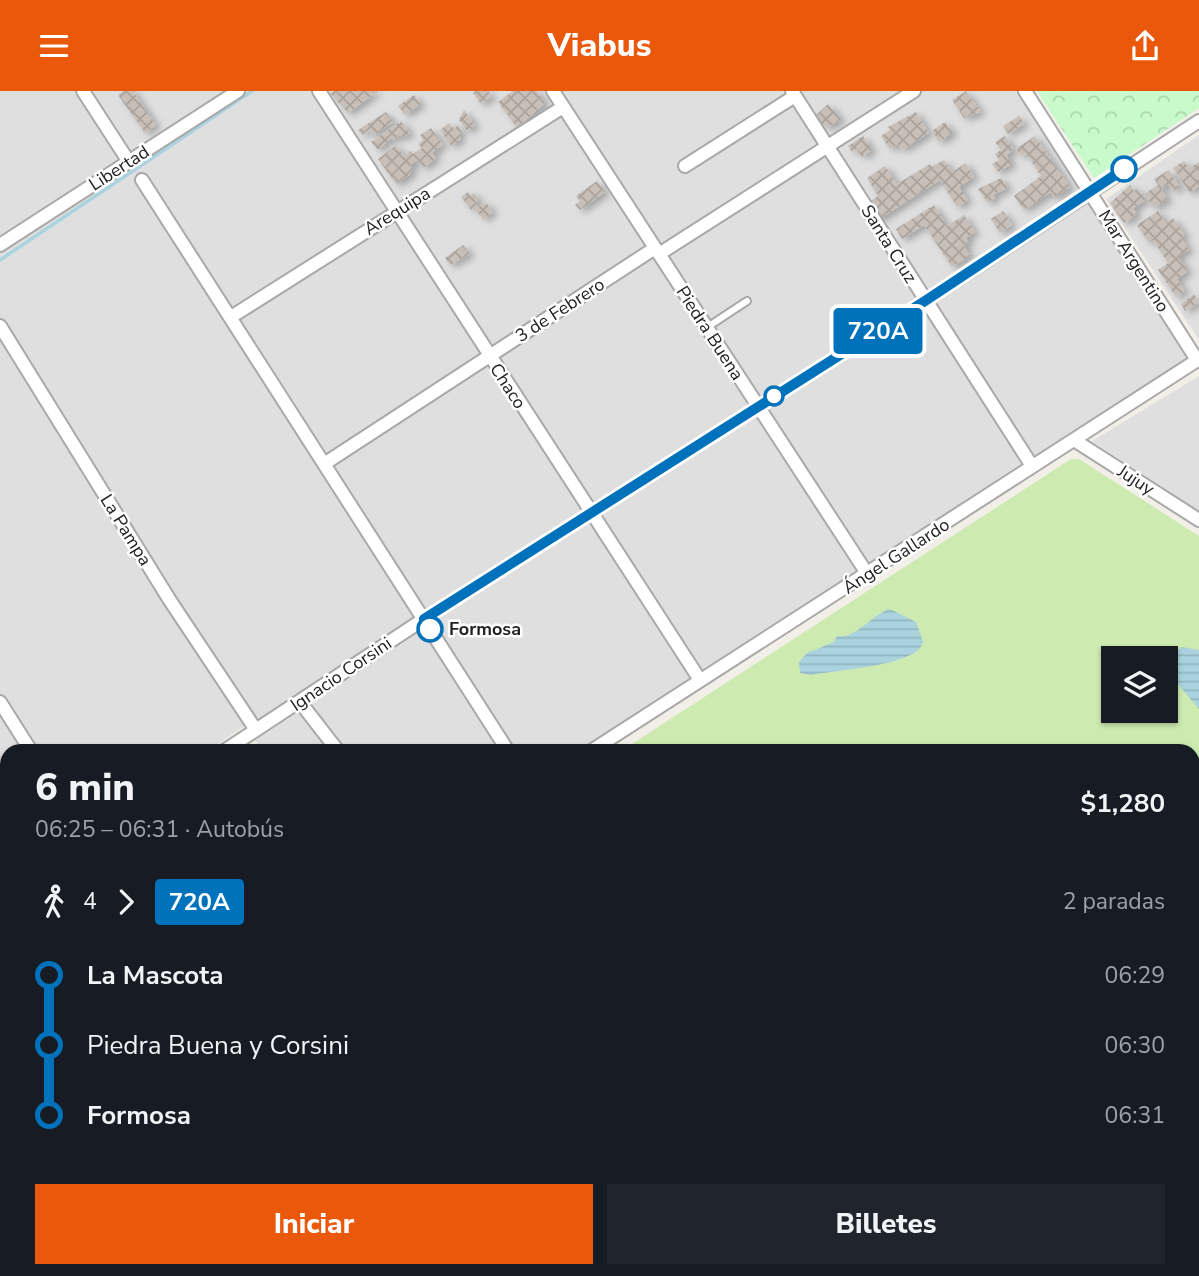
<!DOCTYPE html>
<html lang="es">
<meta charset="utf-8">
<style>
:root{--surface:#171b24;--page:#20242c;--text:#f1f3f6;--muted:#9ea1a6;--accent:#ea580c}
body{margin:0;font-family:"Nunito Sans",sans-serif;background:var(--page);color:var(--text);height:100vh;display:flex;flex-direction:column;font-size:26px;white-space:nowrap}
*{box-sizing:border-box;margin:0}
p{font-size:23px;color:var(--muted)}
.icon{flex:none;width:38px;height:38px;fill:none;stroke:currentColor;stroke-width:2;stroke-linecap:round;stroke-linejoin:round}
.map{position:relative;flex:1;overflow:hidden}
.sheet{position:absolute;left:0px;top:653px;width:1200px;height:534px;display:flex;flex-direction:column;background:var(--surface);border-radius:21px 21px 0 0;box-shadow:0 2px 5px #0004}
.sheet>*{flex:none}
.badge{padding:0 14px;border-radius:5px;font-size:24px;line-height:46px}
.fabs{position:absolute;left:1101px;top:555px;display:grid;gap:14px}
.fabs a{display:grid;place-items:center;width:77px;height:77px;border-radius:0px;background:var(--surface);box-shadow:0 2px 5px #0004;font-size:35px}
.map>.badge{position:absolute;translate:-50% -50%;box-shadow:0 0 0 4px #fff}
.legs{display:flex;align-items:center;gap:10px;height:77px;padding:0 35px;font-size:23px}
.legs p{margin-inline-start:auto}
.summary{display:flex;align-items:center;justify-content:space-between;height:119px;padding:0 35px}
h1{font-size:38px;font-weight:800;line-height:52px}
.cta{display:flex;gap:14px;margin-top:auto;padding:14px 35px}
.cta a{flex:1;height:80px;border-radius:0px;background:var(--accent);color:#fff;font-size:28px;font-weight:800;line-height:80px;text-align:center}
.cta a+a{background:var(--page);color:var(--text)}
ul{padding:0 35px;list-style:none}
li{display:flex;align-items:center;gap:24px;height:70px;font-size:26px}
li i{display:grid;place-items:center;width:10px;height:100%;margin:0 9px;background:currentColor}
li i::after{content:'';width:18px;height:18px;margin:-9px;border:5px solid;border-radius:50%;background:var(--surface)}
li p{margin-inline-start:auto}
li:first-child i{background:linear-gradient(#0000 50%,currentColor 0)}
li:last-child i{background:linear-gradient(currentColor 50%,#0000 0)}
header{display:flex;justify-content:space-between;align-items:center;height:91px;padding:0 35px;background:var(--accent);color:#fff;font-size:32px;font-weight:800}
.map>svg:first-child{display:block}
.residential{fill:#e0dfdf}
.grass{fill:#cdebb0;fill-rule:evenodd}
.park{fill:url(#park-crowns)}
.water{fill:url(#water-rules)}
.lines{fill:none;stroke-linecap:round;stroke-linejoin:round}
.stream{stroke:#aad3df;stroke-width:3.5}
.building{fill:url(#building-cross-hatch);filter:url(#shadow)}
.lane-casing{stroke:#a9a9a9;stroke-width:10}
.street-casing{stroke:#a9a9a9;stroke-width:16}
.lane{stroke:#fff;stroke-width:6}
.street{stroke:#fff;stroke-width:12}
.line-1-casing{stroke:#fff;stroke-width:16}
.line-1{stroke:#0072bc;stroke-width:10}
.stop-1-dot{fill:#fff;stroke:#0072bc;stroke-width:3.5}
.labels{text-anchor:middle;stroke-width:5;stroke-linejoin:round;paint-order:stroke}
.street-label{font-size:18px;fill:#222;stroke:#fff}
.stop-label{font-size:18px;font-weight:bold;fill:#222;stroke:#fff;text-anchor:start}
</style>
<header><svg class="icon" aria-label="menu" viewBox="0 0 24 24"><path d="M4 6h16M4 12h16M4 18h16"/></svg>Viabus<svg class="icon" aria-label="share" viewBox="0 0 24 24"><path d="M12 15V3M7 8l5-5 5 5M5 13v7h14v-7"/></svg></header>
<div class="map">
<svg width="1199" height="1185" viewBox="0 0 1199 1185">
<defs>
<pattern id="park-crowns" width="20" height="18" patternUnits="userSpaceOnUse" patternTransform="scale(1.75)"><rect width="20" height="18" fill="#c8facc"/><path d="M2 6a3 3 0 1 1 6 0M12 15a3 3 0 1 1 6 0" fill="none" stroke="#acd6af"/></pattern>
<pattern id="water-rules" width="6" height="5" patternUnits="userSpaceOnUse" patternTransform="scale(1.75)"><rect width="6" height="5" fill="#aad3df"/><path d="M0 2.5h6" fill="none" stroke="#92b5bf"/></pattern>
<pattern id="building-cross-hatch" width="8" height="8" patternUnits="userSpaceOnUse" patternTransform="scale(1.75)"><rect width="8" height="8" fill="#c7bfb8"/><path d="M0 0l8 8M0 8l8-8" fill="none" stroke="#aba49e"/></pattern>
<filter id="shadow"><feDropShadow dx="5" dy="3" stdDeviation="3.5" flood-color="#0004"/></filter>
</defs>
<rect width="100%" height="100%" fill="#f2efe9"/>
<path class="residential" d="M0 0H1017L1190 265 583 660H262L246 634 207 660H7V789L0 793Z
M1199 44V249L1106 108Z
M1199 285V420L1092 350Z
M7 819V1025L0 1029V824Z
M7 1051V1180H278L282 1185H0V1055Z"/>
<path class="grass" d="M1071 368H1079L1199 445V1032L1194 1035V660H621ZM1113 567H1166V620H1113Z
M300 1180H972L963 1185H304Z"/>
<path class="park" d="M1037 0H1199V17L1094 87Z"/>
<path class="water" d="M890 518 916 531 923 551C919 575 834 579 811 584L800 582 799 571 807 562 834 551 837 545C855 549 872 523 890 518Z
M1182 556 1199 559V618L1176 591 1169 566Z"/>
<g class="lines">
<path class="stream" d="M0 169 252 0"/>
</g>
<path class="building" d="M123 0H137L134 2 156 34 145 42 118 4Z
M334 0H378L348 22 330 2Z
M476 0H488L492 5 481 13 473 2Z
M537 0 545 12 517 37 498 11 513 0Z
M966 0 981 21 964 27 952 9Z
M414 4 421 13 405 24 398 15Z
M828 13 841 28 829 36 824 35 816 24Z
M464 19 475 34 467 40 459 29Z
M386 21 393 31 373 45 369 39 362 44 358 39Z
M916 21 929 42 902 59 898 53 890 58 881 45 890 39 888 36Z
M1019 25 1024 33 1008 43 1003 35Z
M401 30 410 42 402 47 400 44 393 49 391 47 378 59 371 51Z
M945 31 953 42 939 51 932 40Z
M449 32 454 38 458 34 462 40 458 43 461 48 451 55 440 39Z
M431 37 443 54 432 62 436 67 423 77 417 69 410 74 413 78 409 84 396 93 378 68 396 54 404 65 410 60 413 63 422 57 418 53 423 49 420 44Z
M863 45 872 59 862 66 857 58 852 61 848 55Z
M1005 45 1014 59 1006 64 1012 73 998 81 992 73 999 69 995 63 1001 59 995 51Z
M1035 45 1070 96 1054 107 1051 101 1024 119 1014 105 1041 85 1026 62 1021 65 1016 58Z
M944 69 952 81 966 72 974 86 959 96 968 109 957 116 940 89 878 129 867 113 878 105 867 87 885 75 897 93 930 73 932 76Z
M1184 70 1189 77 1199 71V95L1190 102 1173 77Z
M1169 79 1180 96 1173 100 1168 93 1161 98 1168 108 1154 117 1144 103 1158 94 1154 88Z
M1001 87 1008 97 993 104 995 107 988 112 978 98Z
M597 90 605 101 580 119 575 114 580 110 576 105Z
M1130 94 1134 100 1137 97 1146 109 1133 117 1137 123 1124 132 1110 112Z
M468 101 470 105 474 102 479 108 475 111 477 115 471 119 461 106Z
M486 111 493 121 483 128 475 118Z
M934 114 947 135 964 124 975 141 966 147 969 152 964 155 970 165 952 176 924 134 902 148 896 138Z
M1003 120 1012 134 1000 142 991 128Z
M1158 120 1166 132 1173 127 1185 144 1181 147 1189 158 1178 166 1188 180 1177 188 1185 200 1176 206 1158 179 1168 172 1153 149 1149 152 1137 134Z
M463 154 470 163 450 174 445 167Z
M1194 203 1199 211 1185 220 1181 213Z
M1199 1056V1088L1194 1079V1059Z
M1194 1167 1199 1175 1195 1179 1199 1185H1181L1177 1180H1194Z"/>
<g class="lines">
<defs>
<path id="lane" d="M706 237 747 210
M776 1185 777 1180"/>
<path id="street" d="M83 0 129 71
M319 0 700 589
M553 0 868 484
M792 0 1032 375
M1025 0 1197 269
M685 75 795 5
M142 89 508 660
M0 154 238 0
M659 163 914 0
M231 226 563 16
M0 235 169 508 256 639
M1074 349 1199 429
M324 373 655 157
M0 611 31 660
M300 611 338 660
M224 660 424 528 925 210 1199 30
M591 660 1199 268
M0 807 7 802
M0 918 7 911
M1194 1020 1199 1016
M0 1046 7 1041
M0 1131 7 1141
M1194 1133 1199 1129
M31 1180 35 1185
M284 1180 288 1185
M1156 1180 1159 1185
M49 1185 58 1180
M934 1185 942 1180
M1113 1185 1122 1180"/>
</defs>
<use href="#lane" class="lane-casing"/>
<use href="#street" class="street-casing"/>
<use href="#lane" class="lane"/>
<use href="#street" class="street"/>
</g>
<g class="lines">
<defs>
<path id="line-1" d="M430 538 424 528 925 210 1124 78"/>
</defs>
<use href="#line-1" class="line-1-casing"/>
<use href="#line-1" class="line-1"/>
</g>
<g class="stop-1-dot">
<circle cx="1124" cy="78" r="12"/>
<circle cx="774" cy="305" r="9"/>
<circle cx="430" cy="538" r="12"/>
</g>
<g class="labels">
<g class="street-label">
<text transform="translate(119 77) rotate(-33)" y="6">Libertad</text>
<text transform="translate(397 120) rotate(-32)" y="6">Arequipa</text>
<text transform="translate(889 153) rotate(58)" y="6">Santa Cruz</text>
<text transform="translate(1134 170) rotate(58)" y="6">Mar Argentino</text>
<text transform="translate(560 219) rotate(-33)" y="6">3 de Febrero</text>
<text transform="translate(710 242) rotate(57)" y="6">Piedra Buena</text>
<text transform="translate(508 295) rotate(57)" y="6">Chaco</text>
<text transform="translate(1136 389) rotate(33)" y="6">Jujuy</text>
<text transform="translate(126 439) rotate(58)" y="6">La Pampa</text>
<text transform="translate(896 465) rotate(-33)" y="6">Ángel Gallardo</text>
<text transform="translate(341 583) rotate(-34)" y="6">Ignacio Corsini</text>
</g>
<g class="stop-label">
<text x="449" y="544">Formosa</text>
</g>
</g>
</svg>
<div class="fabs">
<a><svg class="icon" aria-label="layers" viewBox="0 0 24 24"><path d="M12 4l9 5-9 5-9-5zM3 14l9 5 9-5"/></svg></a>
</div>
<b class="badge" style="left:878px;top:240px;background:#0072bc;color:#fff">720A</b>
<section class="sheet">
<div class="summary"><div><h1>6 min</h1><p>06:25 – 06:31 · Autobús</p></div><b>$1,280</b></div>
<div class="legs"><svg class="icon" aria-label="walk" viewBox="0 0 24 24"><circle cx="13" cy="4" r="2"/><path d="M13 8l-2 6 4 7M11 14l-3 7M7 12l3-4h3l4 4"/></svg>4<svg class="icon" aria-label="forward" viewBox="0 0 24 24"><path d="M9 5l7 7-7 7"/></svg><b class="badge" style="background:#0072bc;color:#fff">720A</b><p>2 paradas</p></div>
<ul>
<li><i style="color:#0072bc"></i><b>La Mascota</b><p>06:29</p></li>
<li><i style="color:#0072bc"></i><span>Piedra Buena y Corsini</span><p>06:30</p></li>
<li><i style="color:#0072bc"></i><b>Formosa</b><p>06:31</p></li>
</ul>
<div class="cta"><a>Iniciar</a><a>Billetes</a></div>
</section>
</div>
